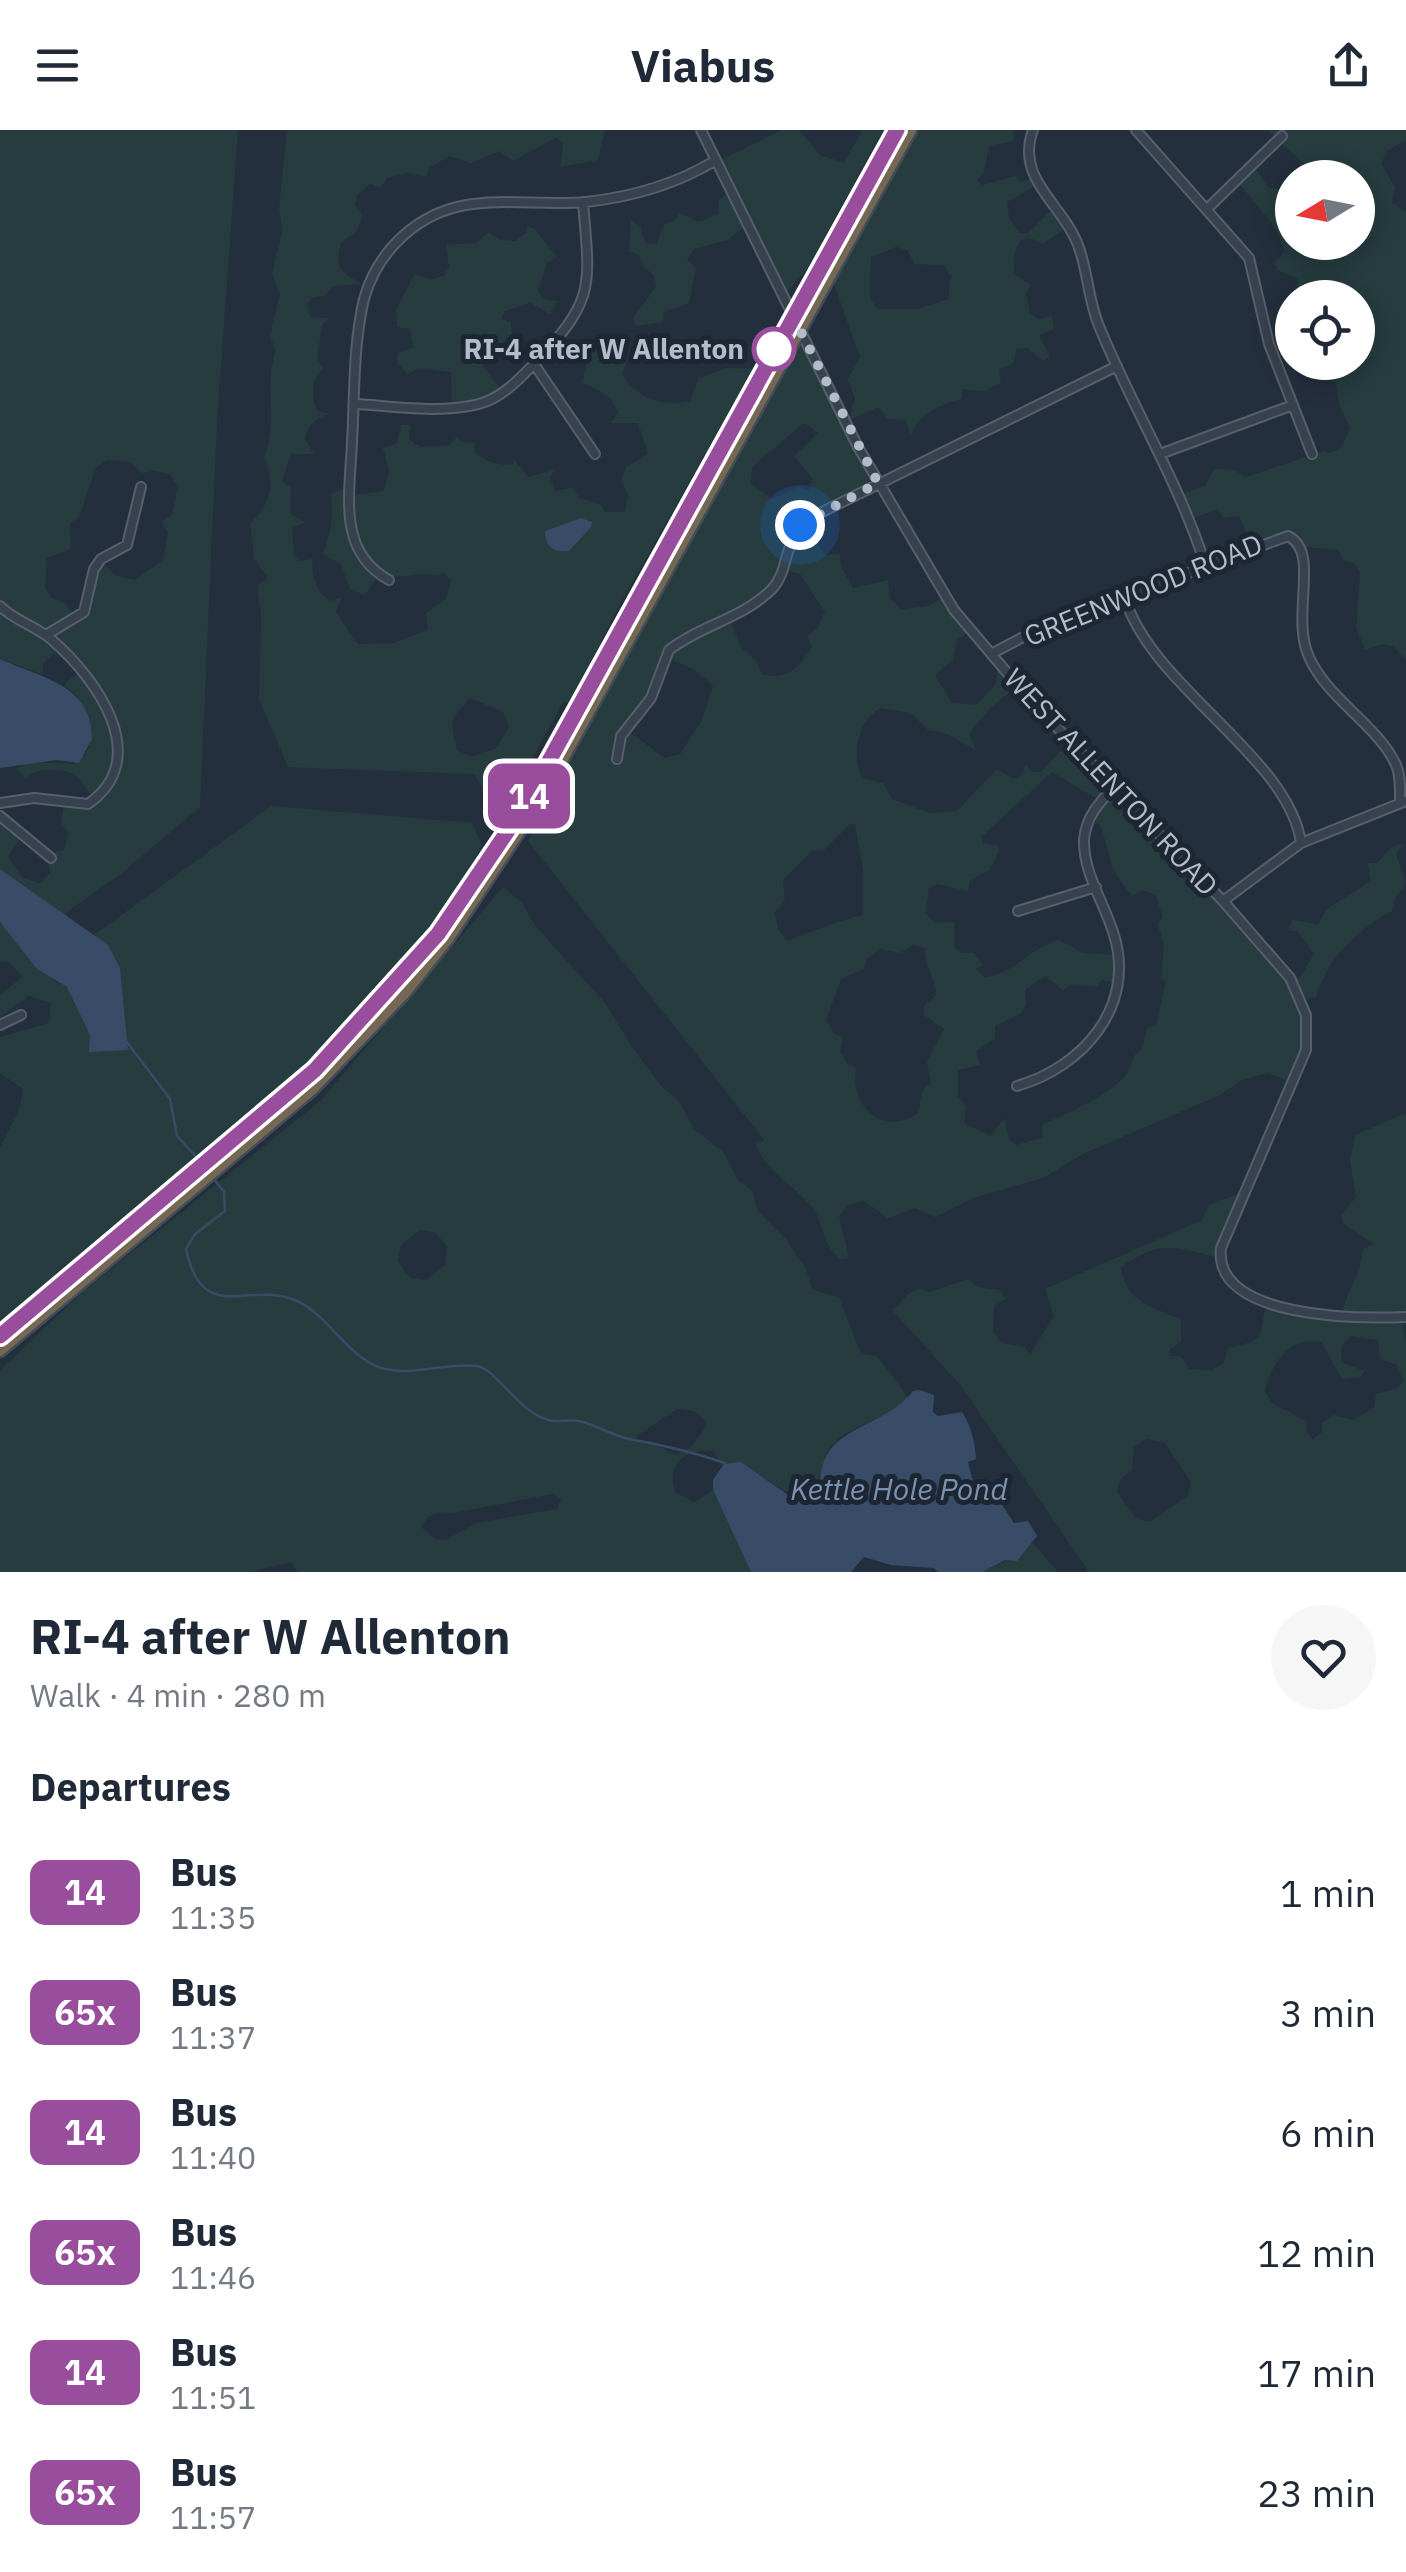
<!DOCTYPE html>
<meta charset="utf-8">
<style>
:root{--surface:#fff;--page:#f6f6f7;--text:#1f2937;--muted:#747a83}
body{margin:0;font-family:"IBM Plex Sans",sans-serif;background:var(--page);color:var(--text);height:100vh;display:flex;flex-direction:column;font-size:38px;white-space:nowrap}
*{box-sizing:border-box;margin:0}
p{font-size:32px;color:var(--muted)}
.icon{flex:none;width:55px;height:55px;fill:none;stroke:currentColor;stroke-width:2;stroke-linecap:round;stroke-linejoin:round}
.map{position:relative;height:1442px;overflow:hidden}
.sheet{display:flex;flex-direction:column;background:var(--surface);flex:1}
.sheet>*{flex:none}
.badge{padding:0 20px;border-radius:15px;font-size:35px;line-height:65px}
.needle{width:65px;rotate:260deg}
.buttons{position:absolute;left:1275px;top:30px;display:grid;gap:20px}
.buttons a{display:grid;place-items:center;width:100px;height:100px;border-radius:50%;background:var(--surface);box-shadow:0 5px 25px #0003;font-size:50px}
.you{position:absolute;width:50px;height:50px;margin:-25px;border:8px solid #fff;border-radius:50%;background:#1a73e8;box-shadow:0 0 0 15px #1a73e833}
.map>.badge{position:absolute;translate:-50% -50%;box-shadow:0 0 0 5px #fff}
h2{padding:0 30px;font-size:38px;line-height:90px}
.round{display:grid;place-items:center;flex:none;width:105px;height:105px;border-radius:52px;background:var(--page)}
.headline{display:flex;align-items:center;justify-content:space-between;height:170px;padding:0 30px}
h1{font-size:48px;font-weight:700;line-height:75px}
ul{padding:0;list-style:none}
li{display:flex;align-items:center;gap:30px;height:120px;padding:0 30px}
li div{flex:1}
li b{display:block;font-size:38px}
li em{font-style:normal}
li .badge{min-width:110px;font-weight:700;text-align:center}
header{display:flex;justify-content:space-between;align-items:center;height:130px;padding:0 30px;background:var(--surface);font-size:45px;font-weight:700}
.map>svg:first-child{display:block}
.green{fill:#263c3f;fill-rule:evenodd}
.water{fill:#394c67}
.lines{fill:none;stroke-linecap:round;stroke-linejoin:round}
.stream{stroke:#394c67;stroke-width:2.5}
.minor-casing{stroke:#565f6c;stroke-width:12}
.highway-casing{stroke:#434c59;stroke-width:15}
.minor{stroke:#38414e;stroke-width:8}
.highway{stroke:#746855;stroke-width:10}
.line-casing{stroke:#fff;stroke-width:22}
.line{stroke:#994d9d;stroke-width:15}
.walk{stroke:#b4bcc9;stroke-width:10;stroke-dasharray:0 18}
.stop-dot{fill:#fff;stroke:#994d9d;stroke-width:5}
.labels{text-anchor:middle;stroke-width:10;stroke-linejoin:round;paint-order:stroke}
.stop-label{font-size:28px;font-weight:bold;fill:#b4bcc9;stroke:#1d2633;text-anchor:end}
.street-label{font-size:28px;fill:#b4bcc9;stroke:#1d2633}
.water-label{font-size:30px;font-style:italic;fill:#7c92b1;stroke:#1d2633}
</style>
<header><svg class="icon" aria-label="menu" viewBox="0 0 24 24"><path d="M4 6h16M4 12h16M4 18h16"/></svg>Viabus<svg class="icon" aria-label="share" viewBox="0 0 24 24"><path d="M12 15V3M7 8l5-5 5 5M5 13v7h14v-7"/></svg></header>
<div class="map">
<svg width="1406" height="1442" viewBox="0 0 1406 1442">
<rect width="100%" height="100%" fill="#242f3e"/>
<path class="green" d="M0 0H238L217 292 200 677 122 743 64 784 0 739V688L22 706 8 727 23 748 39 753 50 743 47 724 64 720 69 703 61 693 64 674 82 676 94 667C87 661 84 654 79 648 69 637 36 637 26 648L16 639 31 632 73 634 85 625 92 609 76 564 64 555 79 542 59 519 43 534V545L0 529ZM107 330 130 332 142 343 152 340 170 344 178 357 172 385 161 392 168 402 163 431 134 450 117 446 100 431 82 484 76 487 66 474 51 467 45 458 47 428 71 419 70 393 79 387 95 339Z
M287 0H605L598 30 560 37 563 15 557 7 513 31 499 21 471 33 449 26 429 38 426 47 407 43 387 48 381 58 370 54 357 65 355 75 362 85 357 101 341 113C334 140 340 140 361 154L332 156 325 166 314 167 307 174 311 188H329L322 195 317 229 323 239C311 248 311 268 317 281L331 284C317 287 308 294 305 308L314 324H291L282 351 291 358 290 383 305 392 292 398 294 425 299 431 313 429C310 444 317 464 331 471L341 467 336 482 358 514 394 513 428 500 426 483 446 469 451 451 444 442 437 446C416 440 402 452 380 443L365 465 350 459 341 434 323 424C332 396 333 395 331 364L341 359 353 365 384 361 389 341 383 318 397 313 401 295H410L409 309 420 317 448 316 457 307 461 312 475 313 474 321C483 331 501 337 514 334V329L528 347 554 340 550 348 555 361 573 358 579 368 602 375 605 382H625L628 366 621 349 627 336 648 324 638 293H611L618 283C613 267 598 258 582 253L587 234 585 217 596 218 611 205 620 211 615 219 626 235 622 244C635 267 663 278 690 271L699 248 727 238 753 239 618 478 570 574 563 572 501 686 474 644 288 637 259 569 261 484 257 455 268 448 254 429 250 393C271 375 276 352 264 327 279 292 263 255 276 220L270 206 280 164 272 144 282 102 279 77ZM470 568 503 582 509 597 495 619 471 627 457 620C450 589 449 591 470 568Z
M782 0H799L821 26 844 32 863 0H883L823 110 821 123 785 164 749 92 728 110 694 119 687 130 696 138 689 173 664 182 663 192 635 196 633 188 656 157 654 146 642 135 639 125 629 121 631 90 641 99 645 113 656 114 665 94 676 90 678 82 699 92 718 84 719 69 733 61 719 31Z
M911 0H1014L1013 11 989 16 984 42 977 51 983 55 1015 46 1021 52 1036 47 1040 53 1007 72 1009 88 1019 103H1028L1056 76 1071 95 1042 114C1016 96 1013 126 1014 144L1031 155 1026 164 1030 183 1039 189 1052 186 1054 199 1039 205 1050 227 1043 231 1027 218 1016 219 1014 233 999 239 1001 253 984 261 962 259V269C943 272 914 288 911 307L906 290 888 289 878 277 848 291 879 350 820 381 804 396 825 425 840 424 841 436 853 458 888 450 890 469 902 479 929 476 948 464 972 499 957 510 952 531 935 545 952 573 976 575 996 554 997 541 1003 535 1019 555 991 577 969 604 976 620 943 602 928 600 911 583 880 578C857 592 851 625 862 648L883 653 892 669 930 683 957 681 997 639 1014 649 1022 645 1026 635 1032 642H1041L1071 610 1288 846 1300 848 1314 824 1298 802 1288 800 1292 790 1318 794 1328 778 1371 751 1367 733H1377L1393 716 1403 714 1396 724 1406 753 1395 769 1392 781C1358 799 1327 829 1316 867L1302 870 1306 909 1294 953 1268 943 1242 950 1220 965 1085 1023 1043 1048 973 1068 935 1087 915 1078 888 1088 864 1071 850 1074 839 1085C841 1101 848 1114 848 1128L841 1129C823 1117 825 1097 814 1080 796 1055 766 1044 756 1014L765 1011 528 711 648 487 651 471 798 203 848 291 855 269 848 249 860 227 832 149ZM896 117 907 120 915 134 943 135 951 146 948 169 918 179H877L870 168 871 127ZM804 293 818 303 794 326 813 349 809 360 798 357 771 369 751 353 752 337ZM784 440 800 444 825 482 817 499 807 506 812 517C799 538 787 551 762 544L757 532 741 517 730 491 771 460ZM668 528 695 540 713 556 702 590 680 624 665 628 628 601 647 576ZM1052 642 1099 670 1091 685 1102 699 1113 740 1132 766 1143 760 1156 765 1163 788 1157 793 1164 813 1161 850H1166L1157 894 1147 899 1142 919C1129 927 1133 936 1125 946 1108 965 1068 984 1043 994L1042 1008 1016 1015 1009 1010 1005 988 990 1006 964 993 966 977 958 966V940L980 935 976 921 995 909V896L1020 884 1026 875 1025 860 1045 846 1063 860 1070 855 1097 856 1102 850 1117 853V825L1082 823 1059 810C1031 817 1015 843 985 847L976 839 983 835 974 823H961L954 817V791L935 793 926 783 929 758 938 754 968 761 970 750 990 740 999 721 998 716 983 713 982 706ZM850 694H855L863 740V785C835 792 812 801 787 811L778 799 775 782 785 771 783 750 812 721 824 720ZM913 815 925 818C925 836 935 847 936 865L924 876V885L944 899 927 932 931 953 923 960 918 983C882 1008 850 976 856 937L847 934 840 921 843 907 835 905 826 890 841 849 864 839 867 829 880 819 900 823Z
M1267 0H1406V10L1387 21 1381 34 1395 57 1392 73 1406 82V530C1392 512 1386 511 1366 520L1356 498 1360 442 1355 433 1343 431 1338 420 1306 417 1283 405 1251 415 1239 386 1224 388 1217 379 1192 389 1182 364 1205 356 1214 339 1234 340 1246 347 1324 321 1330 323 1342 317 1350 298 1339 275 1336 254 1322 242 1323 233 1358 232V168L1296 167 1298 149 1277 140 1274 133 1284 123C1285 105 1250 66 1236 51L1254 36 1268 57 1284 60 1292 54V112H1358V48L1295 47 1302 32Z
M527 96 534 98 557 127 547 133 538 160 543 169 557 171 550 184 530 173 505 181 501 189 511 192 512 205 483 228V236L503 262 484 273 452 277 451 242 418 238 408 244 397 233 398 223 413 218 410 199 397 197 396 180 414 145 432 149 444 146 449 137 446 115 476 113 489 102 500 110 515 111 527 103Z
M271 676 472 693 482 716C370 910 176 1054 0 1191V1017L19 981 23 959 0 943V907L49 893 51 873 28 866 0 887V864L23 847 9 832 0 831V792L55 852 67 856 125 903C118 867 128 830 94 805Z
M503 757 521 772 537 798 606 874 632 917 661 956 678 970 695 1000 723 1022 738 1050 753 1061 757 1080 786 1109 806 1139 812 1159 839 1168 861 1224 877 1226 908 1267C888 1292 846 1293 828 1321 819 1335 825 1355 816 1367 781 1376 754 1323 722 1336L714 1322C687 1316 664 1336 676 1363L694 1372 713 1360 751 1442H298L291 1432 251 1442H0V1240L85 1160 321 970ZM420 1100 436 1103 447 1117 445 1135 426 1150 410 1148 398 1131 401 1115ZM677 1279 694 1281 705 1289 706 1297 691 1317 676 1325 652 1313 635 1312 638 1305ZM552 1364 561 1369 557 1379 476 1393 446 1410 435 1409 421 1397C429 1383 438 1381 454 1383Z
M1406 983V1187L1401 1189 1406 1213V1442H1089L961 1256 892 1180C906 1170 909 1153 930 1162L968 1149 977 1157 1000 1160 1006 1169 994 1176 993 1201 1001 1213 1025 1217 1030 1224 1054 1186 1045 1159 1202 1090 1209 1075 1243 1062 1219 1128C1175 1117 1161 1109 1121 1137 1126 1174 1153 1176 1181 1190V1212L1169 1220 1170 1226H1181L1189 1239 1212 1240 1224 1233 1228 1218C1266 1210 1259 1208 1266 1174L1342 1184C1347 1157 1359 1152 1363 1119L1374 1114 1343 1093 1341 1085 1356 1067 1350 1030 1355 1005ZM1351 1206 1378 1210 1380 1229 1397 1235 1404 1250 1398 1258 1376 1264 1374 1278 1353 1290 1334 1285 1322 1293V1302L1313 1309 1306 1301V1291L1272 1273 1265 1262C1270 1235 1290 1205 1321 1212L1342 1249 1360 1247 1365 1241 1341 1232 1342 1216ZM1147 1309 1165 1313 1191 1352 1188 1365 1150 1392 1137 1389 1117 1362 1120 1350 1132 1340 1134 1317Z
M1032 1412 1058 1442H982L1021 1423Z"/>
<path class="water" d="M581 388 592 392 591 397 569 421C554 423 545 417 545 401Z
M0 529C41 548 92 554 92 609L79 633 57 630 0 638Z
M0 739 108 815 120 838 128 920 89 922 90 905 67 857 37 839 0 792Z
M920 1260 934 1265 933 1282 938 1286 962 1282C970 1293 976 1316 976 1329L968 1332 974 1356H990L1014 1393 1028 1391 1037 1406 1017 1431 1005 1430 982 1442H938L934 1438 891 1435 864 1427 851 1442H751L713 1360V1350L724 1334 741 1332 791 1367H816L821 1361C815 1294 880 1303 913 1261Z"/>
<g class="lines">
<path class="stream" d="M127 912 170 969 177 1006 202 1033
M213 1048 224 1062 225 1081 195 1104 186 1119C202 1196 248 1151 295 1170 330 1185 348 1230 385 1239 416 1246 447 1232 477 1236 496 1239 519 1282 548 1290 558 1293 569 1289 579 1291 596 1295 612 1305 629 1309 663 1315 693 1322 725 1333"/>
<defs>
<path id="minor" d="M701 0 858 317 954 480 1026 565 1223 771 1290 848 1306 885V920L1221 1118C1213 1189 1359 1189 1406 1187
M1033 0C1015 49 1062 73 1078 115 1088 141 1088 170 1099 196 1132 277 1178 350 1205 434
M1136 0 1249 128 1269 214 1312 324
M1207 79 1282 6
M534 234 595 324
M355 274C394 276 440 284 479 274 502 268 519 249 535 233 596 169 590 157 583 72
M1160 324 1293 275
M389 450C342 424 348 376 351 329 355 277 352 219 364 169 371 144 385 122 404 105 459 56 520 78 586 72 631 67 677 54 716 30
M1124 465C1149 556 1289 626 1301 713
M0 476C15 491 36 496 52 510 96 548 154 628 88 674L34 668 0 673
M46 505 84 482 94 439 101 429 127 415 141 357
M991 524 1042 497 1288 406C1321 422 1290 485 1309 527 1328 570 1378 595 1396 635 1401 646 1400 660 1400 673
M617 629 621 606 651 568 669 520C701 495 742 489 772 459 790 440 782 411 808 389L1117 236
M0 686 51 728
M1223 771 1301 713 1406 671
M1018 781 1096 757
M0 895 21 885
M1017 956C1083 937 1136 876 1114 805 1105 774 1083 743 1084 710 1086 687 1098 674 1113 658"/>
<path id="highway" d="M0 1206 315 940 378 876 438 804 522 680 897 0
M0 1221 312 960 407 861 449 808 541 669 911 0"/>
</defs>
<use href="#minor" class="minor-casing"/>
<use href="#highway" class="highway-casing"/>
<use href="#minor" class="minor"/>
<use href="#highway" class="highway"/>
</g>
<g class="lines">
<defs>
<path id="line" d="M0 1206 315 940 438 804 522 680 897 0"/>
</defs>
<use href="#line" class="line-casing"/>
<use href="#line" class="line"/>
<path class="walk" d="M774 219 800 200 878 353 800 395"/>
</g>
<circle class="stop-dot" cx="774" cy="219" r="20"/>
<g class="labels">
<g class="stop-label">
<text x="744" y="229">RI-4 after W Allenton</text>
</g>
<g class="street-label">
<text transform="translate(1143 460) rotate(-22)" y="10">GREENWOOD ROAD</text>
<text transform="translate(1111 652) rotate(47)" y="10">WEST ALLENTON ROAD</text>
</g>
<g class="water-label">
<text x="899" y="1370">Kettle Hole Pond</text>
</g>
</g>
</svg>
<div class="buttons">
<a><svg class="needle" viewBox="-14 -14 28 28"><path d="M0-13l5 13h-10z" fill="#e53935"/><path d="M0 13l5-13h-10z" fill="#747a83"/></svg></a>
<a><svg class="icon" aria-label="locate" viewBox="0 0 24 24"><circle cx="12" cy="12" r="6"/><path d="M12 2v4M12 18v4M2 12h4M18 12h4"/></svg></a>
</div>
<div class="you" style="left:800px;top:395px"></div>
<b class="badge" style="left:529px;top:666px;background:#994d9d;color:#fff">14</b>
</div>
<section class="sheet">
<div class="headline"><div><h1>RI-4 after W Allenton</h1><p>Walk · 4 min · 280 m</p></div><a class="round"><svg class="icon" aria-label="heart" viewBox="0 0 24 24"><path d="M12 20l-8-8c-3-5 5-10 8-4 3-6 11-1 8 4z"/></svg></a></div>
<h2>Departures</h2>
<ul>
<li><span class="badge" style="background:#994d9d;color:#fff">14</span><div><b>Bus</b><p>11:35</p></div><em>1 min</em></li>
<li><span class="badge" style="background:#994d9d;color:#fff">65x</span><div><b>Bus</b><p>11:37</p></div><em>3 min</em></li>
<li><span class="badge" style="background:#994d9d;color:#fff">14</span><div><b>Bus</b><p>11:40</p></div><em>6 min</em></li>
<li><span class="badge" style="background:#994d9d;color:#fff">65x</span><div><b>Bus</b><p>11:46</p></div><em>12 min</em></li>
<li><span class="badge" style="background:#994d9d;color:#fff">14</span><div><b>Bus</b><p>11:51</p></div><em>17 min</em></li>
<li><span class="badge" style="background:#994d9d;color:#fff">65x</span><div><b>Bus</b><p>11:57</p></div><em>23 min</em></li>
</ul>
</section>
